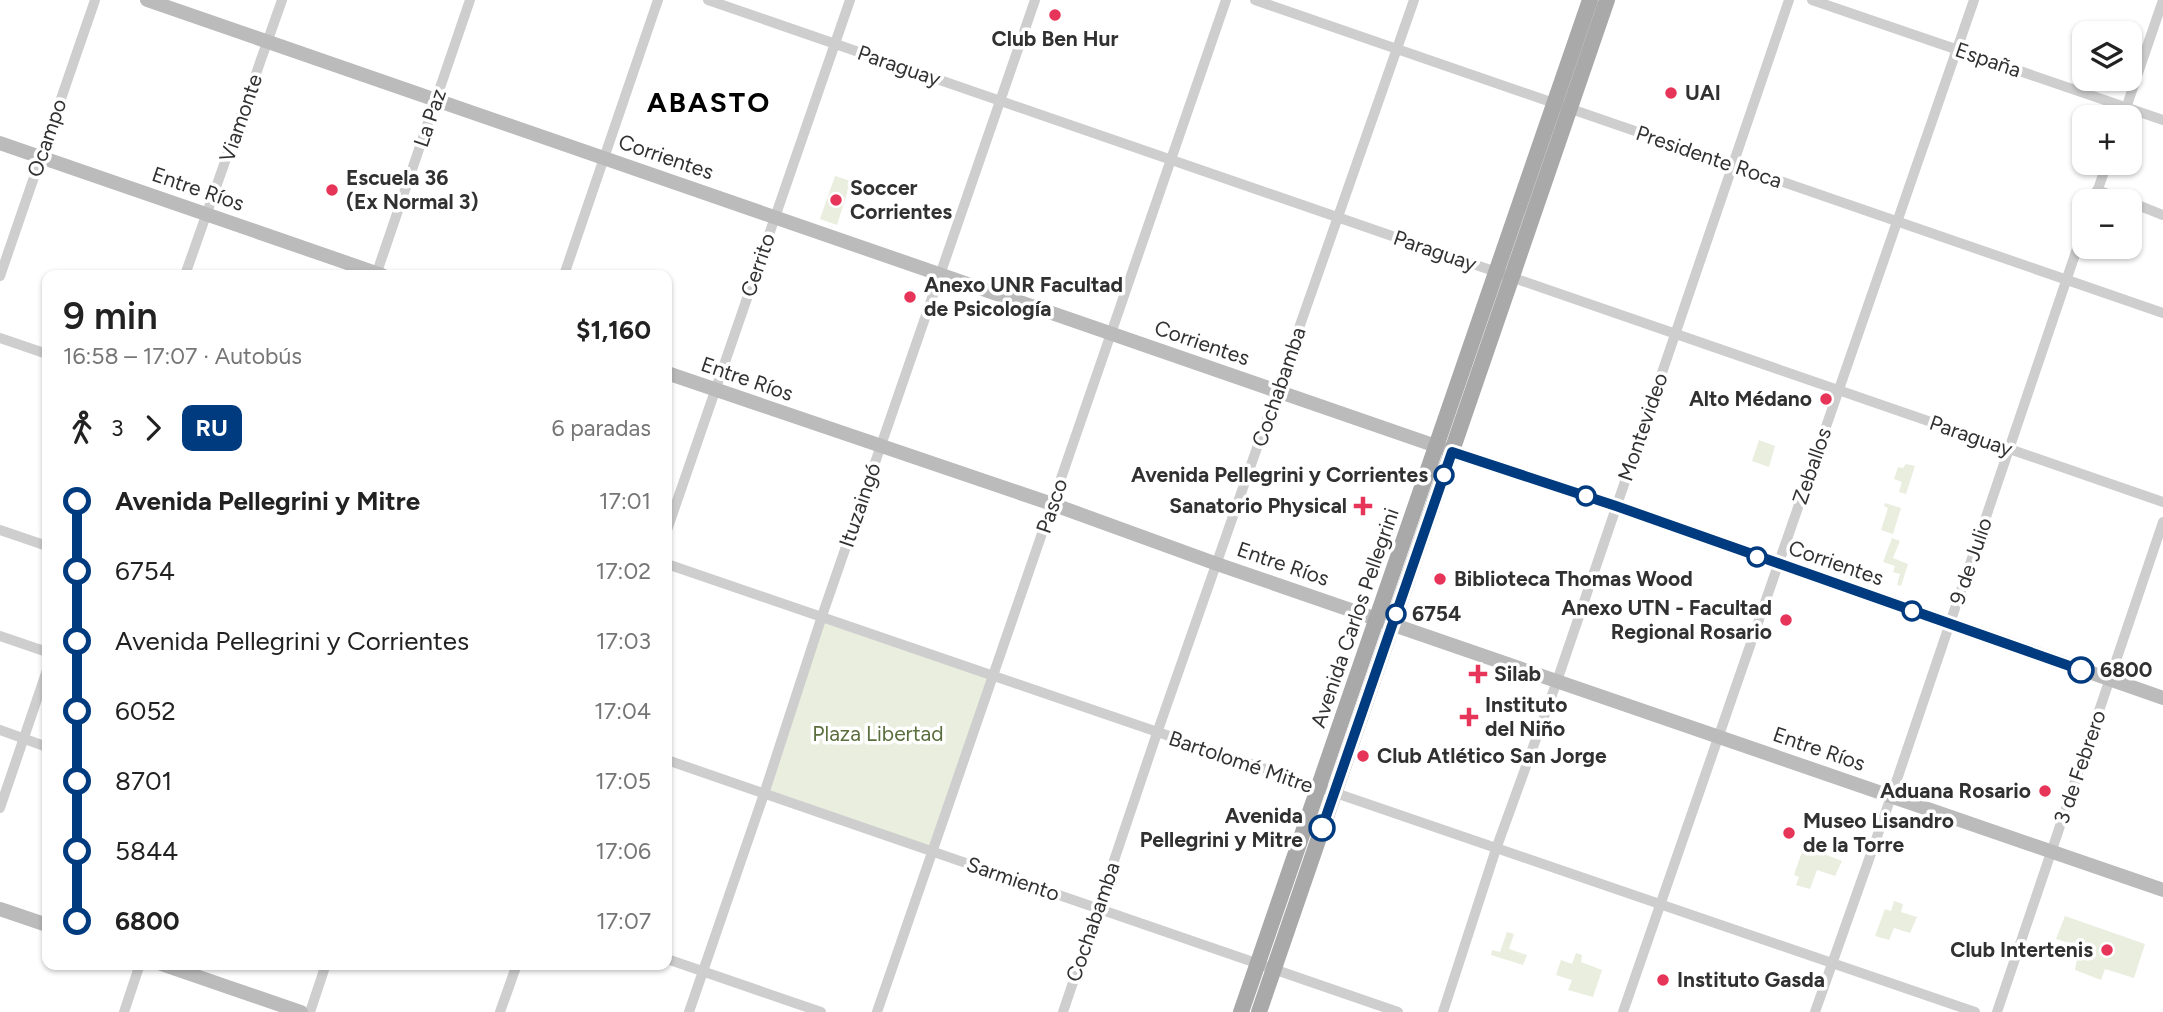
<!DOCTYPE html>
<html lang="es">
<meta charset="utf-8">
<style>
:root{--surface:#fff;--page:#f2f2f2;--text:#222;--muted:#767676}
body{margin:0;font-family:Figtree,sans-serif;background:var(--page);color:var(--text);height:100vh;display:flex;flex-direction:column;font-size:26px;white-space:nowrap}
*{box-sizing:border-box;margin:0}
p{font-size:23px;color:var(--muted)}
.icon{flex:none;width:38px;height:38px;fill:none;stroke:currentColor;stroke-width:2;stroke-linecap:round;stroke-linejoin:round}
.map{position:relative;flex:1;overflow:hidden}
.sheet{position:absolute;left:42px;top:270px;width:630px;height:700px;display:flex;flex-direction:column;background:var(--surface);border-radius:14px;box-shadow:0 2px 5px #0004}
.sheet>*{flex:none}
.badge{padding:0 14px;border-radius:10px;font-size:24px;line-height:46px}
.fabs{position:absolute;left:2072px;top:21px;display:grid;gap:14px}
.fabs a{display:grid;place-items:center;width:70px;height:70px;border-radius:14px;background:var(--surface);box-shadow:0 2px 5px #0004;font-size:35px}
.map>.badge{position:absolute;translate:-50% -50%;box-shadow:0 0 0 4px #fff}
.legs{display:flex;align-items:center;gap:10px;height:77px;padding:0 21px;font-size:23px}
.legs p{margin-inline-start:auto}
.head{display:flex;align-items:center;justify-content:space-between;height:119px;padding:0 21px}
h1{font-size:38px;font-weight:600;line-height:52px}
ul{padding:0 21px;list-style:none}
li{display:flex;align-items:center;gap:24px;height:70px;font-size:26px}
li i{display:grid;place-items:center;width:10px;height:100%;margin:0 9px;background:currentColor}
li i::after{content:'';width:18px;height:18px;margin:-9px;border:5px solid;border-radius:50%;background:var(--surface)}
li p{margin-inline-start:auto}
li:first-child i{background:linear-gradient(#0000 50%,currentColor 0)}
li:last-child i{background:linear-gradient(currentColor 50%,#0000 0)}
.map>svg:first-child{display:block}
.green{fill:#e9eedf}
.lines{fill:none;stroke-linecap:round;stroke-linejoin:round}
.minor{stroke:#cecece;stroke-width:10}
.secondary{stroke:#bbb;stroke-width:14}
.primary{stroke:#a9a9a9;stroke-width:16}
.line-1-casing{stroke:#fff;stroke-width:16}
.line-1{stroke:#003b80;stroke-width:10}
.poi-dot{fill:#e63558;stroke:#fff;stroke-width:2.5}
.stop-1-dot{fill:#fff;stroke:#003b80;stroke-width:3.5}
.labels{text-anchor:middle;stroke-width:7;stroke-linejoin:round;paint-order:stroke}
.poi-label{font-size:21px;font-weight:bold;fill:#313131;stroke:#fff;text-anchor:start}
.street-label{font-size:21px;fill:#313131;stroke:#fff}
.stop-label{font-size:21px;font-weight:bold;fill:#313131;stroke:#fff;text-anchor:end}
.park-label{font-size:21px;fill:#5a6e3d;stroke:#fff}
.district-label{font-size:28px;font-weight:bold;letter-spacing:2px;fill:#000;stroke:#fff}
</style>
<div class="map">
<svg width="2163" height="1012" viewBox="0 0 2163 1012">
<rect width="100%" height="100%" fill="#fff"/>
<path class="green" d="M835 176 851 181 837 225 820 219Z
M1759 440 1775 446 1769 467 1752 461Z
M1906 464 1915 466 1906 494 1899 492 1902 482 1894 479 1898 467 1903 468Z
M1885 503 1901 508 1893 534 1881 530 1888 508 1884 506Z
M1892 538 1900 541 1893 558 1908 564 1901 586 1897 585 1900 574 1893 572 1895 566 1883 562Z
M822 616 994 675 932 850 764 794Z
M1804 846 1842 861 1835 876 1817 870 1810 889 1796 885 1799 877 1794 875Z
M1894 901 1903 904 1901 912 1917 917 1910 933 1894 928 1889 940 1875 936 1885 909 1891 911Z
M2065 916 2145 944 2134 978 2105 969 2101 980 2075 970 2079 946 2056 939Z
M1507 932 1514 934 1509 949 1527 955 1523 965 1491 955 1492 950 1500 952Z
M1576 953 1582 955 1581 962 1602 970 1593 997 1568 990 1572 980 1556 975 1561 960 1572 964Z"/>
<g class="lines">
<path class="minor" d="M708 0 2163 502
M1255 0 2163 313
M1812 0 2163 120
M2123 117 2163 0
M2097 190 2127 201
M2094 201 2107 163
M2130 202 2163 215
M185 275 282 0
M376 275 470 0
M564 275 658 0
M0 276 95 0
M0 338 47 354
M0 530 47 546
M667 530 850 0
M667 564 1975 1012
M0 636 47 652
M0 730 47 747
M667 760 1398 1012
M0 808 47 670
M667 959 821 1012
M124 1012 140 964
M310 1012 326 964
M500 1012 517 964
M689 1012 764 794 822 616 1035 0
M877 1012 1226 0
M1063 1012 1157 733 1414 0
M1443 1012 1496 849 1557 681 1789 0
M1623 1012 1974 0
M1815 1012 1891 797 2084 228
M1997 1012 2163 522"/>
<path class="secondary" d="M147 0 1436 446 1616 506 2163 698
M0 143 382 275
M667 373 1052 504 1217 564 2163 890
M0 909 47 925
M161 964 301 1012"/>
<path class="primary" d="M1241 1012 1590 0
M1259 1012 1607 0"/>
</g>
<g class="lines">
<defs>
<path id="line-1" d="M1322 828 1452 452 1616 506 2081 670"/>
</defs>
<use href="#line-1" class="line-1-casing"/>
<use href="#line-1" class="line-1"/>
</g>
<g class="poi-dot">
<circle cx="1055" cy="15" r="7"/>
<circle cx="1671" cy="93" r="7"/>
<circle cx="332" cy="190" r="7"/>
<circle cx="836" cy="200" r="7"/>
<circle cx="910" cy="297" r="7"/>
<circle cx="1826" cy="399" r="7"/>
<path d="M1359.5 495.5h7v7h7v7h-7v7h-7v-7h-7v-7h7z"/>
<circle cx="1440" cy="579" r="7"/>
<circle cx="1786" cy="620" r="7"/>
<path d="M1474.5 663.5h7v7h7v7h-7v7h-7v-7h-7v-7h7z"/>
<path d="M1465.5 706.5h7v7h7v7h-7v7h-7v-7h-7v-7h7z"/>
<circle cx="1363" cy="756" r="7"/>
<circle cx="2045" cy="791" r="7"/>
<circle cx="1789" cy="833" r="7"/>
<circle cx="2107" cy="950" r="7"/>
<circle cx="1663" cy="980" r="7"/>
</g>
<g class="stop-1-dot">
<circle cx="1444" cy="475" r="9"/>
<circle cx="1586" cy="496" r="9"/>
<circle cx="1757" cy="557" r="9"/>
<circle cx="1912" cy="611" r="9"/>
<circle cx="1396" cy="614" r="9"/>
<circle cx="2081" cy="670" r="12"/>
<circle cx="1322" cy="828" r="12"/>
</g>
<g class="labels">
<g class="poi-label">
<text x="1055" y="46" text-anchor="middle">Club Ben Hur</text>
<text x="1685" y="100">UAI</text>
<text x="346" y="185">Escuela 36<tspan x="346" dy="24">(Ex Normal 3)</tspan></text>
<text x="850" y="195">Soccer<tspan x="850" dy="24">Corrientes</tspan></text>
<text x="924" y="292">Anexo UNR Facultad<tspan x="924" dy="24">de Psicología</tspan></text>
<text x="1812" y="406" text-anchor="end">Alto Médano</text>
<text x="1347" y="513" text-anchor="end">Sanatorio Physical</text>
<text x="1454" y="586">Biblioteca Thomas Wood</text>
<text x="1772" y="615" text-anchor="end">Anexo UTN - Facultad<tspan x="1772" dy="24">Regional Rosario</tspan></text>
<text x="1494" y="681">Silab</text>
<text x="1485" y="712">Instituto<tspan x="1485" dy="24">del Niño</tspan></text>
<text x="1377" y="763">Club Atlético San Jorge</text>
<text x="2031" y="798" text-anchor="end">Aduana Rosario</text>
<text x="1803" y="828">Museo Lisandro<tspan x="1803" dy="24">de la Torre</tspan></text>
<text x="2093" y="957" text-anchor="end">Club Intertenis</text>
<text x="1677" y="987">Instituto Gasda</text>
</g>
<g class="street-label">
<text transform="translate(1988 60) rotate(19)" y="7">España</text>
<text transform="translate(899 66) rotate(19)" y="7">Paraguay</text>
<text transform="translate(241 118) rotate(-71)" y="7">Viamonte</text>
<text transform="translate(430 118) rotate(-71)" y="7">La Paz</text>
<text transform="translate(47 138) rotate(-71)" y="7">Ocampo</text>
<text transform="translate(666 157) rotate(19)" y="7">Corrientes</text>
<text transform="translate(1709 157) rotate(19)" y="7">Presidente Roca</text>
<text transform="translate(198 189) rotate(19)" y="7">Entre Ríos</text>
<text transform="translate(1435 251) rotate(19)" y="7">Paraguay</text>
<text transform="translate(758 265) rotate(-71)" y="7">Cerrito</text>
<text transform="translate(1202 343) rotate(19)" y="7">Corrientes</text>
<text transform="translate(747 379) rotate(19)" y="7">Entre Ríos</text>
<text transform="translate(1279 387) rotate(-71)" y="7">Cochabamba</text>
<text transform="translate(1643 427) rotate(-71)" y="7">Montevideo</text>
<text transform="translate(1971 436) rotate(19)" y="7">Paraguay</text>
<text transform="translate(1812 466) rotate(-71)" y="7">Zeballos</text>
<text transform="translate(860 505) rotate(-71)" y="7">Ituzaingó</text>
<text transform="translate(1052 506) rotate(-71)" y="7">Pasco</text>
<text transform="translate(1971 561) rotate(-71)" y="7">9 de Julio</text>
<text transform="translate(1836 563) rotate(19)" y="7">Corrientes</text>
<text transform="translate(1283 564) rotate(19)" y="7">Entre Ríos</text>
<text transform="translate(1355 618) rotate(-71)" y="7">Avenida Carlos Pellegrini</text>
<text transform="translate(1819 749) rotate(19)" y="7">Entre Ríos</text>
<text transform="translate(1241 762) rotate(19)" y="7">Bartolomé Mitre</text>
<text transform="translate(2080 767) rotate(-71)" y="7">3 de Febrero</text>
<text transform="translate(1013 879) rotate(19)" y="7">Sarmiento</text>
<text transform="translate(1093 922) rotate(-71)" y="7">Cochabamba</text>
</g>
<g class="stop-label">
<text x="1428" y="482">Avenida Pellegrini y Corrientes</text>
<text x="1412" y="621" text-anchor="start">6754</text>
<text x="2100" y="677" text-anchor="start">6800</text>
<text x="1303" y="823">Avenida<tspan x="1303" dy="24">Pellegrini y Mitre</tspan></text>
</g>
<g class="park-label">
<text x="878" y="741">Plaza Libertad</text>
</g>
<g class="district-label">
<text x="709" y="112">ABASTO</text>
</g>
</g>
</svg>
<div class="fabs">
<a><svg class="icon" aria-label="layers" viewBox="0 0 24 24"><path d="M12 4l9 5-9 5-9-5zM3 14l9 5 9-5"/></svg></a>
<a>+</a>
<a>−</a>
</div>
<section class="sheet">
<div class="head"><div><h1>9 min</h1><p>16:58 – 17:07 · Autobús</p></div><b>$1,160</b></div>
<div class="legs"><svg class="icon" aria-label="walk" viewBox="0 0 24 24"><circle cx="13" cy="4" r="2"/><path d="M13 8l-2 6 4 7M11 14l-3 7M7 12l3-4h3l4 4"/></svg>3<svg class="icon" aria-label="forward" viewBox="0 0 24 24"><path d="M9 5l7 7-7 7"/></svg><b class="badge" style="background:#003b80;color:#fff">RU</b><p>6 paradas</p></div>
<ul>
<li><i style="color:#003b80"></i><b>Avenida Pellegrini y Mitre</b><p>17:01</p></li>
<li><i style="color:#003b80"></i><span>6754</span><p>17:02</p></li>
<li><i style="color:#003b80"></i><span>Avenida Pellegrini y Corrientes</span><p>17:03</p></li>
<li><i style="color:#003b80"></i><span>6052</span><p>17:04</p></li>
<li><i style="color:#003b80"></i><span>8701</span><p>17:05</p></li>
<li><i style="color:#003b80"></i><span>5844</span><p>17:06</p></li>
<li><i style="color:#003b80"></i><b>6800</b><p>17:07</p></li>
</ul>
</section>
</div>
